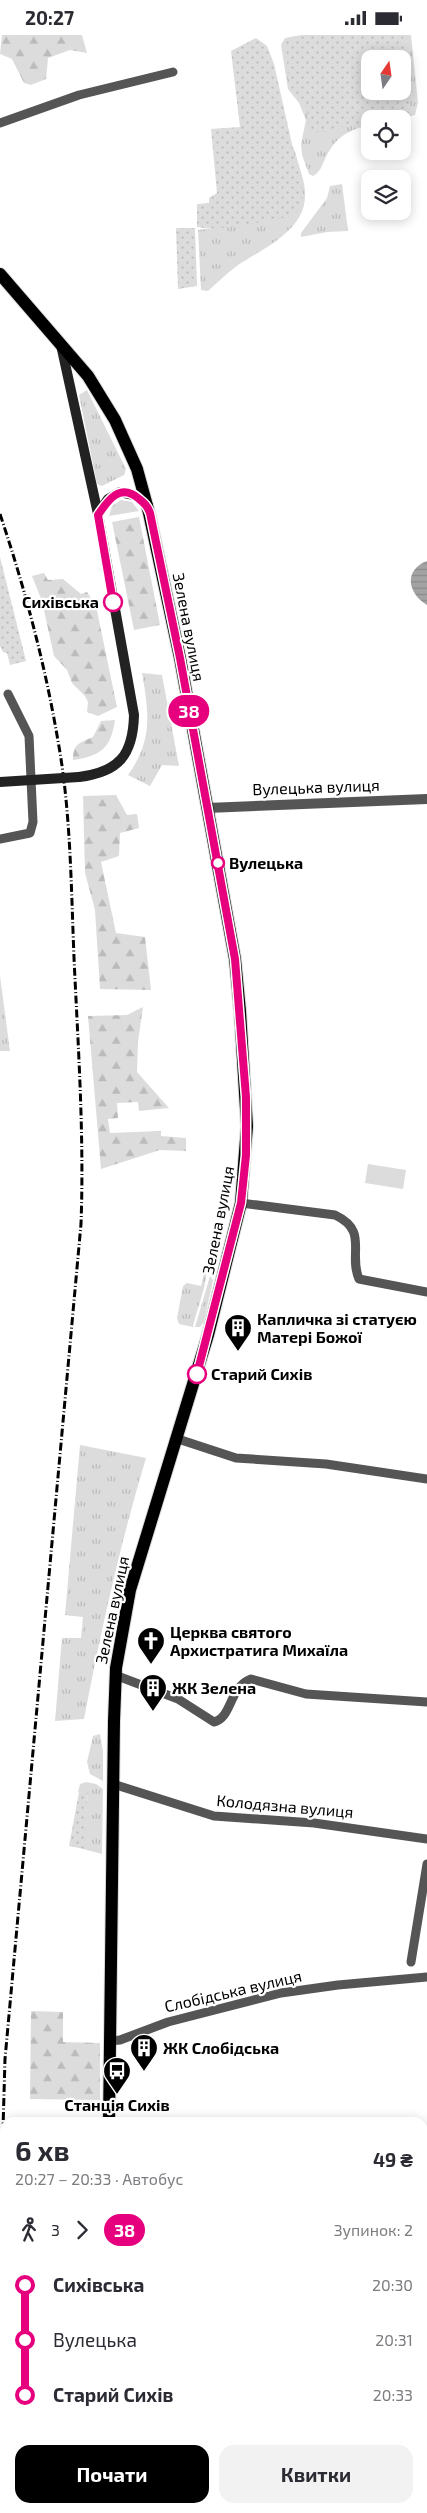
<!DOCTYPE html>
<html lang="uk">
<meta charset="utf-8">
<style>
:root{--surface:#fff;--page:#f2f2f3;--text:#2b2b33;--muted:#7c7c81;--accent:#000}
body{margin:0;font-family:"Exo 2",sans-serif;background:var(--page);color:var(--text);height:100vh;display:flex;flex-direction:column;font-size:19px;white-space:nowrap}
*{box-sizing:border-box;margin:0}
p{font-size:16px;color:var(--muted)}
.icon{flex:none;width:28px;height:28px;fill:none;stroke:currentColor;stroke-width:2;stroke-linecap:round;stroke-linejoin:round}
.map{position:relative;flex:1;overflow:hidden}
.panel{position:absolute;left:0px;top:2082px;width:428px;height:396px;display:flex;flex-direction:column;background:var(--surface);border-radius:15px 15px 0 0;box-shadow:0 2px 12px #0003}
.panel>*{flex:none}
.badge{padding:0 10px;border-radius:16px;font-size:18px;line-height:32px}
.needle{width:32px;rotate:13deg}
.buttons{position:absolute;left:361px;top:15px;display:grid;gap:10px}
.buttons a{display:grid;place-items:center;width:50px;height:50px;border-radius:10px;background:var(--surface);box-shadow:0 2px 12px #0003;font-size:25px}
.map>.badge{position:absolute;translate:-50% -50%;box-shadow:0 0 0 2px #fff}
.legs{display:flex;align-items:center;gap:8px;height:55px;padding:0 15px;font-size:16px}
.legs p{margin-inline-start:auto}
.summary{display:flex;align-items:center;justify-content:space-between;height:85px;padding:0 15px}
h1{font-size:28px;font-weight:700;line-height:38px}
.primary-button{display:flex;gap:10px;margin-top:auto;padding:10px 15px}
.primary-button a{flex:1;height:58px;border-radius:15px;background:var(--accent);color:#fff;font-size:20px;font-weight:700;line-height:58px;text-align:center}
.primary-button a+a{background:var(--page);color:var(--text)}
ul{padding:0 15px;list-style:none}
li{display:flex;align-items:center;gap:18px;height:55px;font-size:19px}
li i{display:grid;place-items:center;width:8px;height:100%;margin:0 6px;background:currentColor}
li i::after{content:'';width:12px;height:12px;margin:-6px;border:4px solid;border-radius:50%;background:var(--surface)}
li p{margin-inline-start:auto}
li:first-child i{background:linear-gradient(#0000 50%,currentColor 0)}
li:last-child i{background:linear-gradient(currentColor 50%,#0000 0)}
.status{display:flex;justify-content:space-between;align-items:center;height:35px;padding:0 25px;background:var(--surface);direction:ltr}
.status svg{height:14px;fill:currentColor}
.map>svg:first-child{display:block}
.grass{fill:url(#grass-tufts);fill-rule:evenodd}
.forest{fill:url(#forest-firs)}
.garden{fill:url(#garden-dots);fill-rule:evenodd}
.pitch{fill:#dcdcdc}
.water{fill:url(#water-rules)}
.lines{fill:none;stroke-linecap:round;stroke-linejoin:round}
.primary-casing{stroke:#dbdbdb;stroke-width:14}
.minor{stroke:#555;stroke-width:9}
.tertiary{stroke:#555;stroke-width:10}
.secondary{stroke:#222;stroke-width:10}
.primary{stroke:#000;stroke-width:12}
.rail{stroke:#000;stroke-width:3;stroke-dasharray:8 2.5 1 2.5;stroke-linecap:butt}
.secondary-bridge{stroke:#222;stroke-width:10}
.line-1-casing{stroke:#fff;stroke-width:11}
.line-1{stroke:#e6007e;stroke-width:8}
.stop-1-dot{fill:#fff;stroke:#e6007e;stroke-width:2.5}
.labels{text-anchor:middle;stroke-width:4.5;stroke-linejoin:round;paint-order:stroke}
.stop-label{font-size:16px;font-weight:bold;fill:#000;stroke:#fff;text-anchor:start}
.street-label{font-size:16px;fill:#000;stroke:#fff}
.poi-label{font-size:16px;font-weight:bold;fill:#000;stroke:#fff;text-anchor:start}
</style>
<div class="status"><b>20:27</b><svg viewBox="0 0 49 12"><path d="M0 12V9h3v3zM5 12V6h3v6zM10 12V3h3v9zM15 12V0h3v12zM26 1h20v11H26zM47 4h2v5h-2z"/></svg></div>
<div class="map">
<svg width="427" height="2478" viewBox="0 0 427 2478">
<defs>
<pattern id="grass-tufts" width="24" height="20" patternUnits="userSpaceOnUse" patternTransform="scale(1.25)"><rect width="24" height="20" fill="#dcdcdc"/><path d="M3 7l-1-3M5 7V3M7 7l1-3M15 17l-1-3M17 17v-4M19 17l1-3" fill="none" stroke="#bbb"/></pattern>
<pattern id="forest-firs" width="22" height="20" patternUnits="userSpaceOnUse" patternTransform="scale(1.25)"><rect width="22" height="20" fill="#dcdcdc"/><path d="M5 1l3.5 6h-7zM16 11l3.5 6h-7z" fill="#bbb"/></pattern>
<pattern id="garden-dots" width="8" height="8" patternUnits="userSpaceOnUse" patternTransform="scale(1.25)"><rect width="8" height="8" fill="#dcdcdc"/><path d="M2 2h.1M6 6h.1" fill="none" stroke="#bbb" stroke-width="1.8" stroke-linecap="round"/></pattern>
<pattern id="water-rules" width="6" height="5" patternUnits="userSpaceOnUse" patternTransform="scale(1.25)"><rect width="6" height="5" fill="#a3a3a3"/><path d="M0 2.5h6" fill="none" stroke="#8b8b8b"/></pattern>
</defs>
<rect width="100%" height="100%" fill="#fff"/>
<path class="grass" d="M301 0H411L418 68 415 80 399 84H370V90C347 95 335 103 325 124 322 131 320 137 313 141L309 139 302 120 301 109 306 85 299 68 288 54 281 10 285 3ZM370 24H402V56H370Z
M290 113H293L295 116C298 130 306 147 305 161 305 196 262 214 238 230 227 238 218 247 208 256L201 255 198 195 262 186 274 182Z
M342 149 348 196 327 197 301 202V198L327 163 330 151Z
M87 355 126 434 124 440 102 451 97 449 79 360Z
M121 465 132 467 139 476 109 481 112 471Z
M142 638 162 640 179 731 162 730 150 751 128 740C153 705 149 679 142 638Z
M0 941 10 1016H0Z
M206 1238C208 1246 195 1281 193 1292L179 1289 177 1283 183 1251 187 1248 201 1251 204 1239Z
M210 1241 213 1245 204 1287 200 1292H195Z
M80 1410 146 1423C120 1509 101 1596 84 1684L55 1686 62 1603H81L83 1582 65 1580Z
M100 1699 103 1716V1746L90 1739 87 1727 93 1701Z
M86 1747 96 1749 103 1754 102 1819 83 1814 88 1759 78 1757 80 1749Z"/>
<path class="forest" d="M2 0H82L87 18 70 15 48 23 46 44 31 50 24 48 12 24 0 19Z
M139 482 160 590 134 595 112 487Z
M44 538 48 545 63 544 81 559 87 557 96 571 117 672 98 681 87 677 88 667 85 661 72 648 67 635 54 621 42 566 32 541Z
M115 685C111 713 101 721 73 725 73 709 79 708 93 702L101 686Z
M116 760 127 780 137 779 139 793 120 798 119 821 101 827 116 898 145 902 151 955 100 954 95 875 85 838 83 761Z
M143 972 138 1007 137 1037 169 1073 139 1076 138 1067 117 1068 118 1083 108 1084 110 1098 161 1096V1101L186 1103V1116L160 1115 101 1134 88 981 127 980Z
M31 1976 63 1977V2007L100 2008V2065L30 2064Z
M422 2312H427V2450L425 2478H398V2474H422Z"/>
<path class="garden" d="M312 0H403L410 78 370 84V86L309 99 307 72 292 55 288 42 286 5ZM370 24H402V56H370Z
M256 3 267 11 274 29 303 158 301 170 294 181C266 185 225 197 197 192V169L209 168V163L217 158 211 94 240 92 231 16Z
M176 193H195L197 251 178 254Z
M0 522 26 626 10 630 7 618 3 617 0 611Z
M79 1757 88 1758 84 1814 69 1811Z"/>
<path class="pitch" d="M368 1129 406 1135 403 1154 365 1148Z"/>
<path class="water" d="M427 526V570C408 559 403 535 427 526Z"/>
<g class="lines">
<defs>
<path id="primary" d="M0 239 88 341 115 385 137 434 149 478 180 623 235 924 240 976 247 1091 241 1168 208 1300 130 1555 116 1633 114 1686 109 2088
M135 2474 136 2478"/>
</defs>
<use href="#primary" class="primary-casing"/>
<path class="minor" d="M0 88 79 60 173 37
M0 804 30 798 33 787 29 701 8 659
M241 1168 335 1180C369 1196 348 1218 359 1244L427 1257
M178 1404 236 1423 326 1429 427 1444
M115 1640 178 1664 214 1687C232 1683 229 1652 251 1644L306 1659 427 1667
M113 1749 214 1781 314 1788 427 1804
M411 1927 427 1829
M110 2006 120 2005 168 1987 281 1958 338 1950 427 1942
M422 2176 427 2177
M422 2308 427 2307"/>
<path class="tertiary" d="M207 773 427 764
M90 2478 92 2474"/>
<path class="secondary" d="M61 310 98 479 134 680C133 720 119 737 79 742
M98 479 108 464 120 457 134 460 148 470"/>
<use href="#primary" class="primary"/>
<path class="rail" d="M0 479C25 554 45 629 58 706 72 782 71 867 75 944 79 1025 84 1108 81 1189L5 2024 3 2094 5 2147
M0 2325 5 2349
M0 2391 5 2418
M15 2474 16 2478
M26 2474 27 2478
M59 2474 60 2478"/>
<path class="secondary-bridge" d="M0 747 79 742"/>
</g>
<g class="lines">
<defs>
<path id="line-1" d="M113 567 98 480C108 465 120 448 138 463 144 468 147 470 150 478L180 623 235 924 246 1062V1120L241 1168 197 1339"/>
</defs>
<use href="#line-1" class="line-1-casing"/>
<use href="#line-1" class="line-1"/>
</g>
<defs>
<symbol id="building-pin" viewBox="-11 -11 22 30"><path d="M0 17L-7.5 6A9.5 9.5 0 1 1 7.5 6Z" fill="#000" stroke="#fff"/><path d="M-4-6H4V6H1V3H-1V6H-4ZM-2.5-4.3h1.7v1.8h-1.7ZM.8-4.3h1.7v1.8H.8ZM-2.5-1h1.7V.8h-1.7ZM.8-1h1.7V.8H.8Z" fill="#fff"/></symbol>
<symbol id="church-pin" viewBox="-11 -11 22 30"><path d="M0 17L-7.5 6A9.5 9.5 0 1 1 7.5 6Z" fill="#000" stroke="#fff"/><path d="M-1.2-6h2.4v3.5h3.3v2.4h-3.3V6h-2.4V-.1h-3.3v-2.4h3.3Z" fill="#fff"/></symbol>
<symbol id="bus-pin" viewBox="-11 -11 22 30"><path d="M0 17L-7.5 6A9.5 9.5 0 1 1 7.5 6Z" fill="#000" stroke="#fff"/><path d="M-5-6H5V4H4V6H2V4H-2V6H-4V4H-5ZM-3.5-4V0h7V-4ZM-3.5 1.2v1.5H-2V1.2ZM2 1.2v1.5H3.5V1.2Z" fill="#fff"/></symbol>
</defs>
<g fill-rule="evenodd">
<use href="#building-pin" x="222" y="1277" width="32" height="43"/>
<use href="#church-pin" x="135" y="1590" width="32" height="43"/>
<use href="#building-pin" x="137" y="1637" width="32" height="43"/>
<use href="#building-pin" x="128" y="1997" width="32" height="43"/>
<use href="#bus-pin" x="101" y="2020" width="32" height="43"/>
</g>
<g class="stop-1-dot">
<circle cx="113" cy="567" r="9"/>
<circle cx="218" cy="828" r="6"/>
<circle cx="197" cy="1339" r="9"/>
</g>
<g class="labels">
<g class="stop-label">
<text x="99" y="573" text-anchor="end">Сихівська</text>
<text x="229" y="834">Вулецька</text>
<text x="211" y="1345">Старий Сихів</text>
</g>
<g class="street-label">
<text transform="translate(189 592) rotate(79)" y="6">Зелена вулиця</text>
<text transform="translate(316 752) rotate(-2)" y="6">Вулецька вулиця</text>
<text transform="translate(218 1185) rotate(-79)" y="6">Зелена вулиця</text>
<text transform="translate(112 1575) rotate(-78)" y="6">Зелена вулиця</text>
<text transform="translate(285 1771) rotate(5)" y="6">Колодязна вулиця</text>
<text transform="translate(233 1956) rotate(-13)" y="6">Слобідська вулиця</text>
</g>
<g class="poi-label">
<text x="257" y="1290">Капличка зі статуєю<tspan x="257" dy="18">Матері Божої</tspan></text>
<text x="170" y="1603">Церква святого<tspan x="170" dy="18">Архистратига Михаїла</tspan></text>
<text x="172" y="1659">ЖК Зелена</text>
<text x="163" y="2019">ЖК Слобідська</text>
<text x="117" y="2076" text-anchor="middle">Станція Сихів</text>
</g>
</g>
</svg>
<div class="buttons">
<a><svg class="needle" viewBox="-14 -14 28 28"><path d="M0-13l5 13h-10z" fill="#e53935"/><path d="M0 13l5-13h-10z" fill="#7c7c81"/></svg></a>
<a><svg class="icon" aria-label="locate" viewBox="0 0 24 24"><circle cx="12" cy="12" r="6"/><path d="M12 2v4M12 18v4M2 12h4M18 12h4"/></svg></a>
<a><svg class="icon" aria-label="layers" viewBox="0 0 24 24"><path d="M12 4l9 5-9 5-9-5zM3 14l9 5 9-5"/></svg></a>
</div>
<b class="badge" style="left:189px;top:676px;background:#e6007e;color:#fff">38</b>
<section class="panel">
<div class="summary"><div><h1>6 хв</h1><p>20:27 – 20:33 · Автобус</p></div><b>49 ₴</b></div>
<div class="legs"><svg class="icon" aria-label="walk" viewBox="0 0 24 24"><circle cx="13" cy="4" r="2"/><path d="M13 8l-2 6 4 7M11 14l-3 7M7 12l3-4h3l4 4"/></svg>3<svg class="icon" aria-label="forward" viewBox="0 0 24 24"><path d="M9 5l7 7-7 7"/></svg><b class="badge" style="background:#e6007e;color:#fff">38</b><p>Зупинок: 2</p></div>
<ul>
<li><i style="color:#e6007e"></i><b>Сихівська</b><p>20:30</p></li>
<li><i style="color:#e6007e"></i><span>Вулецька</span><p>20:31</p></li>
<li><i style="color:#e6007e"></i><b>Старий Сихів</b><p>20:33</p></li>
</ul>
<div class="primary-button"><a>Почати</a><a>Квитки</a></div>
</section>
</div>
